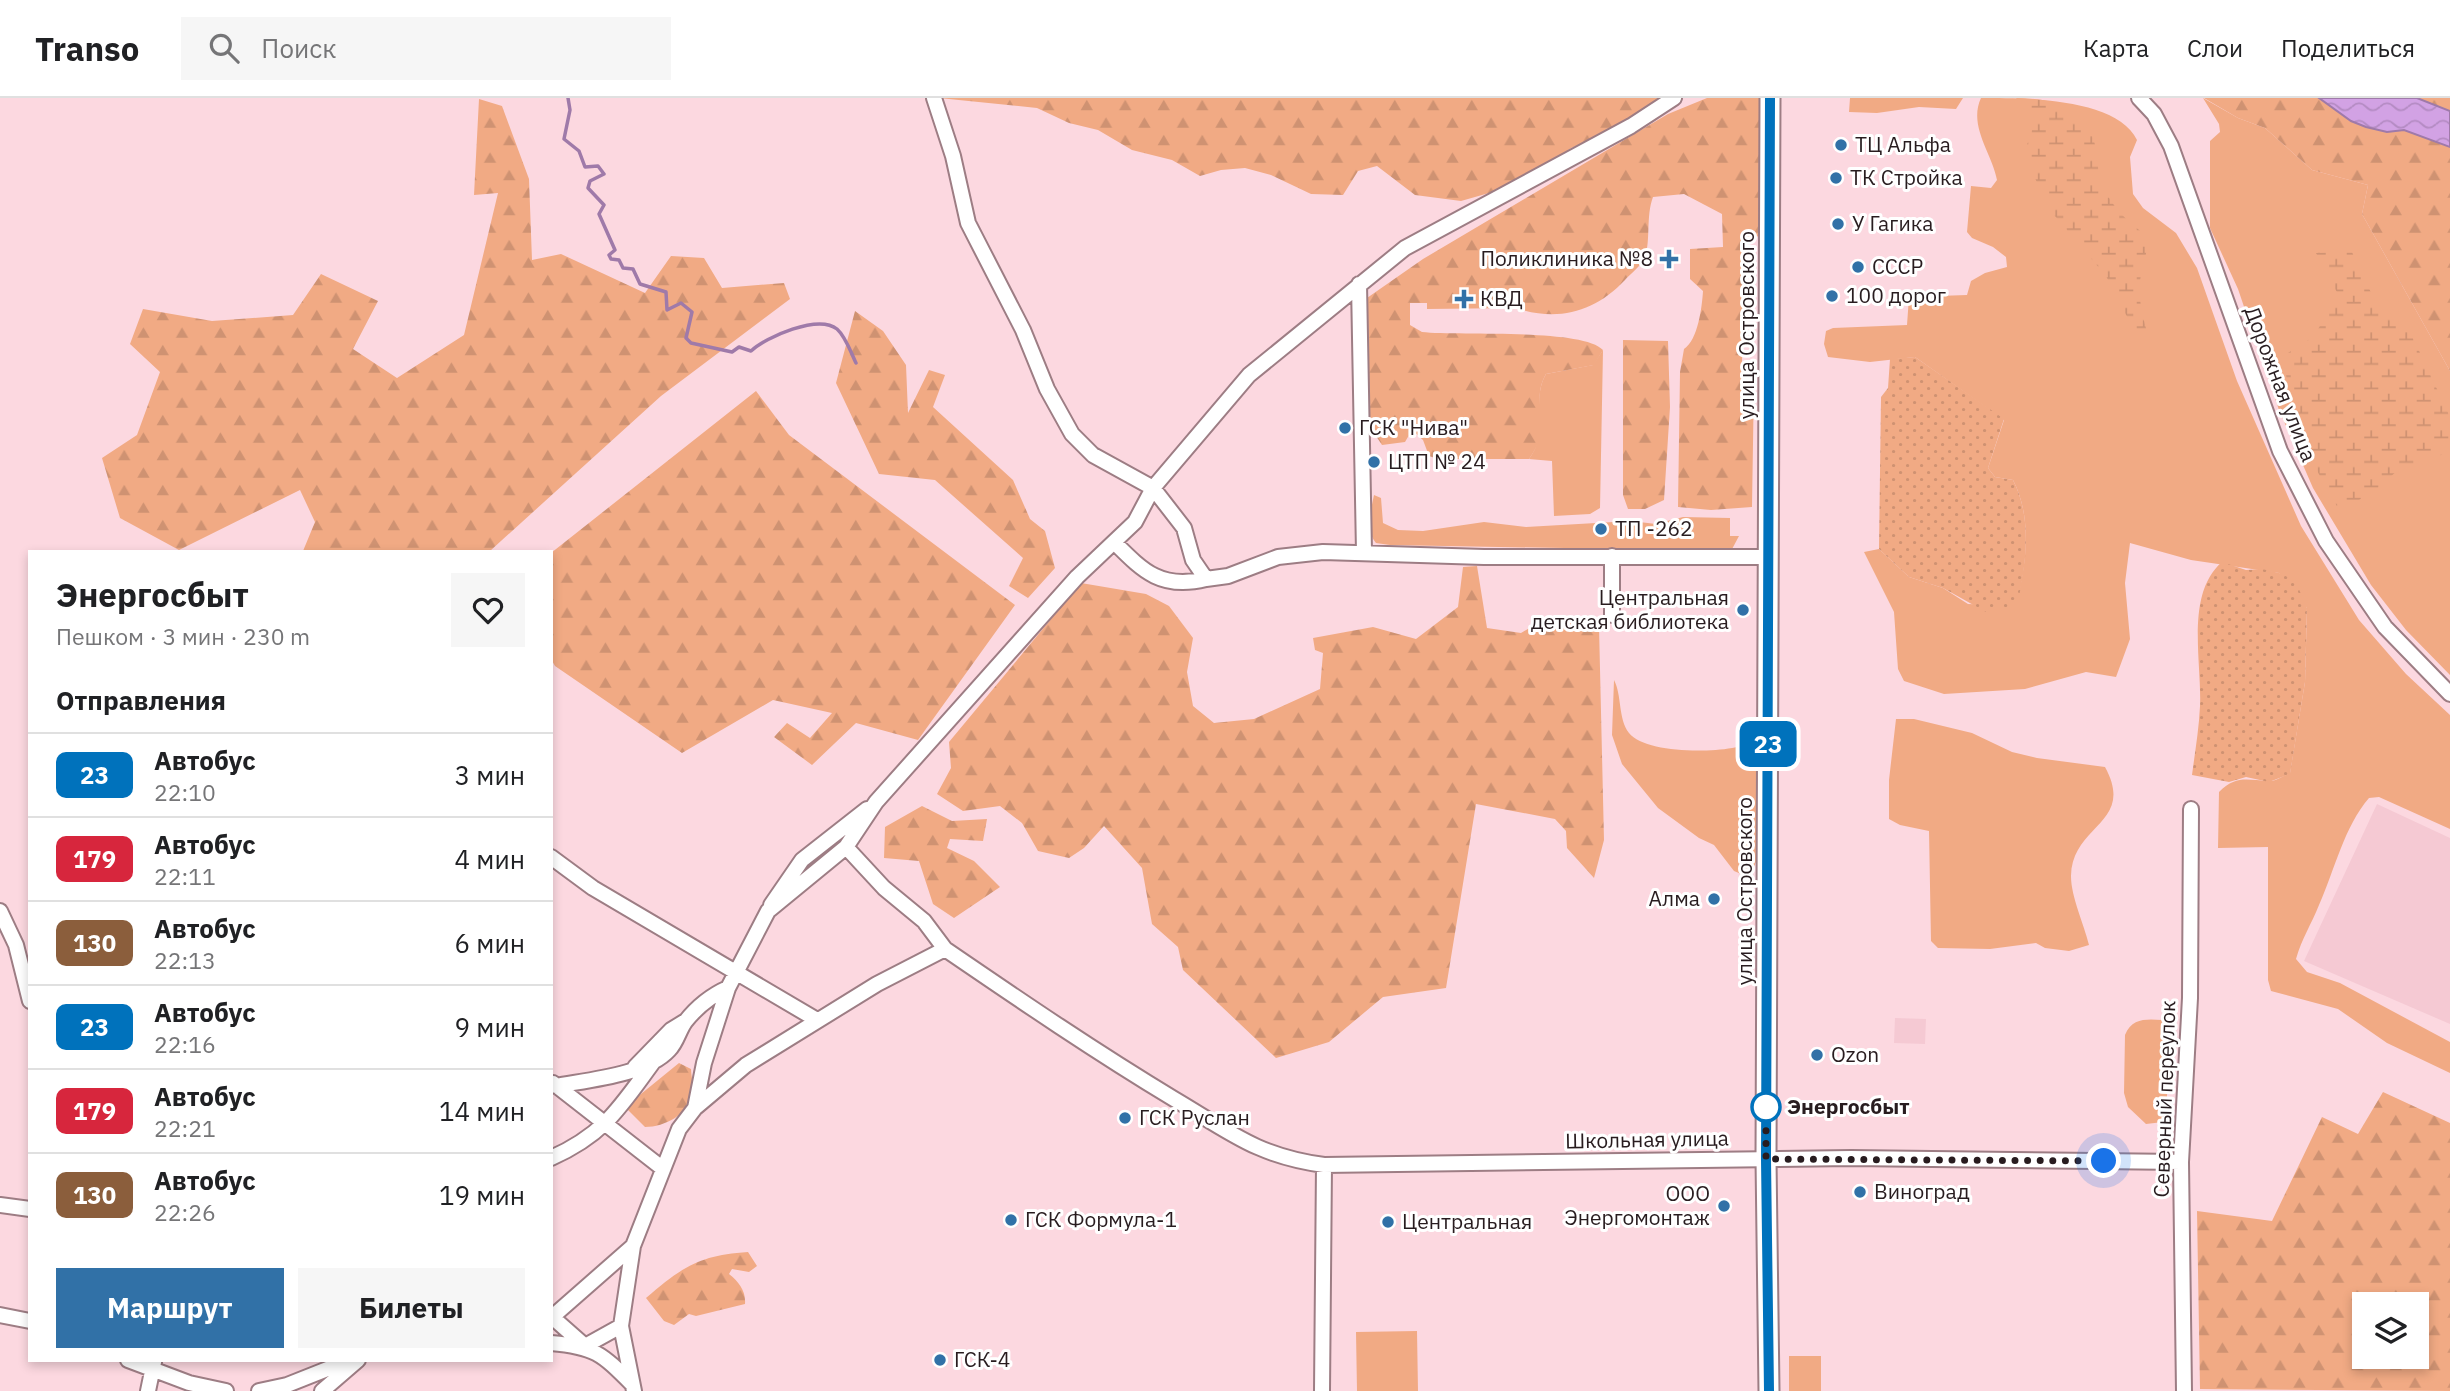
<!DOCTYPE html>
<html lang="ru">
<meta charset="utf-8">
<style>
:root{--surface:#fff;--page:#f6f6f6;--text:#202124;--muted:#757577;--line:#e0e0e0;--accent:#3171a7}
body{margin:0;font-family:"IBM Plex Sans",sans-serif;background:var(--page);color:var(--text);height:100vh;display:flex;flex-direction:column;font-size:26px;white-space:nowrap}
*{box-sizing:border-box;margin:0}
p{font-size:23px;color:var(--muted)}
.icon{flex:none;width:38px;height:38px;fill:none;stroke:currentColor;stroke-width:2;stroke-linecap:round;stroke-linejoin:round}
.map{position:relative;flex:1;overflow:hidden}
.drawer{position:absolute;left:28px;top:452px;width:525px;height:812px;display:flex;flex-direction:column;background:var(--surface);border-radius:0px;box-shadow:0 4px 10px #0003}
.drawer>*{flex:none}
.badge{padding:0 14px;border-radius:10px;font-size:24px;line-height:46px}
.fabs{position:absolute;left:2352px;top:1194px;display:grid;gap:14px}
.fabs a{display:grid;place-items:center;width:77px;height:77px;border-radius:0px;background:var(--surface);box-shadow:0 4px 10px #0003;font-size:35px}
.you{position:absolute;width:35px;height:35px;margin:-18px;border:5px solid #fff;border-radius:50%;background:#1a73e8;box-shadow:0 0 0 10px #1a73e833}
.map>.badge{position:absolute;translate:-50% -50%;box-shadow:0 0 0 4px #fff}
h2{padding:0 28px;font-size:26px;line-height:63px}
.round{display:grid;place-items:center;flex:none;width:74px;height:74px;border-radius:0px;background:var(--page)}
.overview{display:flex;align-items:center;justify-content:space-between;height:119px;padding:0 28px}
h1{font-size:33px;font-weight:700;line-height:52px}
.button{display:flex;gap:14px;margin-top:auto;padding:14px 28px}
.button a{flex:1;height:80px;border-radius:0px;background:var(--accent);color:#fff;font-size:28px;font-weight:700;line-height:80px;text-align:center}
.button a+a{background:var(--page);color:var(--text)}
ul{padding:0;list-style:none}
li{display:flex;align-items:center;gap:21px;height:84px;padding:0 28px;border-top:2px solid var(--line)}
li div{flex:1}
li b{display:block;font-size:26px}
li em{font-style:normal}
li .badge{min-width:77px;font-weight:700;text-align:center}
header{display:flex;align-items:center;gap:42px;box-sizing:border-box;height:98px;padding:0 35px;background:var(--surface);border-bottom:2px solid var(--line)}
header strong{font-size:33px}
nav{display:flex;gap:38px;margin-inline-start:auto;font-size:24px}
.search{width:490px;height:63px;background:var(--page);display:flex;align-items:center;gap:18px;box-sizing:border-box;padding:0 24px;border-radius:0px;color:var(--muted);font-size:26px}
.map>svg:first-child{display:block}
.built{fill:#f5c9d3}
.green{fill:#f1aa84}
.forest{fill:url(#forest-firs);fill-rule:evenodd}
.wetland{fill:url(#wetland-marsh)}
.garden{fill:url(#garden-dots)}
.water{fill:url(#water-waves);stroke:#9f7aa9;stroke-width:2}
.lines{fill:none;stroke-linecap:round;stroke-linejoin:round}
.stream{stroke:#9f7aa9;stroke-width:3.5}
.minor-casing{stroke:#9d7d84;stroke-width:18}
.major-casing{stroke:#9d7d84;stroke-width:23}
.minor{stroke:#fff;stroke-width:14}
.major{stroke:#fff;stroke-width:19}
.line-casing{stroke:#fff;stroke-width:16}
.line{stroke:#0072bc;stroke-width:10}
.walk{stroke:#281c1f;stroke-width:7;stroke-dasharray:0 12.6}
.poi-dot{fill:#3171a7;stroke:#fff;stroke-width:2.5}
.stop-dot{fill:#fff;stroke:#0072bc;stroke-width:3.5}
.labels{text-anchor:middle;stroke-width:6;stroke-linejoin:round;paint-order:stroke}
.poi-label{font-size:21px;fill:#281c1f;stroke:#fff;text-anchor:start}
.street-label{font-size:21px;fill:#281c1f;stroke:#fff}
.stop-label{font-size:21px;font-weight:bold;fill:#281c1f;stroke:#fff;text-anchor:start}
</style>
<header>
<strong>Transo</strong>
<div class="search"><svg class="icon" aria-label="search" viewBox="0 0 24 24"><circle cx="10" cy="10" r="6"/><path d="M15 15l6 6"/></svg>Поиск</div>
<nav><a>Карта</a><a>Слои</a><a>Поделиться</a></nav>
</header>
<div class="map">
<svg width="2450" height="1293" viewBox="0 0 2450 1293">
<defs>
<pattern id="forest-firs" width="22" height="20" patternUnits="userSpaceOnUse" patternTransform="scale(1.75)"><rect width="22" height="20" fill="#f1aa84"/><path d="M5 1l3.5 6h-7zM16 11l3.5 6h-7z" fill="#cf9272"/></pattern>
<pattern id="wetland-marsh" width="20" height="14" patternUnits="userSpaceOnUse" patternTransform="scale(1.75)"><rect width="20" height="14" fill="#f1aa84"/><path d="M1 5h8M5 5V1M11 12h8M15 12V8" fill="none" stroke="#cf9272"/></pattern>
<pattern id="garden-dots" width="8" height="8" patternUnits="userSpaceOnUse" patternTransform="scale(1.75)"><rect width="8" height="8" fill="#f1aa84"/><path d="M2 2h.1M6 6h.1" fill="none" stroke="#cf9272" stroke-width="1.8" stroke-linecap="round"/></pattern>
<pattern id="water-waves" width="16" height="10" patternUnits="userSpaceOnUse" patternTransform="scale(1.75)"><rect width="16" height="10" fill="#d2a2e4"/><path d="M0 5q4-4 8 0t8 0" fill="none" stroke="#b48bc3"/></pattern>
</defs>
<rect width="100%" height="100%" fill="#fcd8e0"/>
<path class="built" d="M2377 706 2450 740V926L2304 863Z
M1895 920 1926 921 1925 946 1894 945Z"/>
<path class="green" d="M1850 0H1963L1956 11 1919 9 1877 15 1849 14Z
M1981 0C2027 0 2117 0 2137 42L2130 59 2133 96 2143 110 2176 135 2197 170 2237 283 2301 428 2359 522 2406 576 2450 617V731L2379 699 2369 700C2344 729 2335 771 2319 807 2311 827 2302 840 2296 861L2307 874 2340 885 2450 944V975L2387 945 2338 911 2271 893 2268 882V749L2218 750 2219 694C2236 677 2247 682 2268 683 2274 684 2283 678 2290 675L2305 584 2307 510 2279 475 2191 462 2130 445 2125 485 2130 541 2116 579 2086 574 2025 591 1944 596 1904 583 1898 571 1894 514 1864 454 1879 451 1909 479 1943 490 1968 506 2016 508C2026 467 2033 421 2013 382L1995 379 1988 370 2004 322 1915 259 1870 264 1828 259 1824 246 1826 233 1833 230 1907 227 1909 199 1967 197 1971 183 1985 175 2007 169 2006 159 1993 149 1972 140 1967 134 1971 88 1991 90 1997 82C1992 55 1968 28 1981 0Z
M2203 0 2238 20 2265 30 2312 72 2368 87 2362 116 2450 273V577L2406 532 2371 487 2313 390 2279 312 2238 191 2210 130V43L2220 34 2219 26Z
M1603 252 1600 410 1590 416 1554 418 1552 363 1529 361C1551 331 1530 303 1546 276L1593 267Z
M1374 397 1381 400 1383 425 1398 432 1423 433 1484 424 1526 429 1631 423 1656 426 1683 419 1730 420V438H1739L1731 453 1390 447 1376 445C1365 432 1371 412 1374 397Z
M1614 582C1622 597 1618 621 1629 635 1647 658 1734 656 1756 643V764L1752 774 1746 778 1734 773 1714 747 1699 740 1658 710 1622 666 1612 637Z
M1896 621H1914L1972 635 2012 654 2037 660 2105 669C2136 726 2072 726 2071 778 2071 799 2084 826 2089 847L2069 853 2045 850 2036 845 1990 851 1938 850 1931 843 1929 733 1900 727 1889 721V682Z
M2162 922C2170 954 2170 991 2163 1024L2146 1026 2128 1009 2124 995 2125 937C2132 920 2146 921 2162 922Z
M1417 1233 1418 1293H1357L1356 1234Z
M1789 1258H1821V1293H1789Z"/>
<path class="forest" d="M939 0H1667L1603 38 1571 50 1539 74 1503 91 1461 103 1415 97 1377 68 1358 73 1343 97 1311 96 1271 77 1245 70 1221 72 1200 78 1172 62 1132 52 1098 32 1069 25 1037 10Z
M1707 0H1762L1761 125 1759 138 1744 142 1742 265 1754 282 1752 409 1711 412 1678 409 1680 274 1684 251C1698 242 1702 209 1703 193L1690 181V151L1723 149 1722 116 1684 96 1653 99C1645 120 1652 148 1643 162 1639 170 1630 176 1625 182 1595 214 1558 224 1516 210L1427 211V205H1410V227L1422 234C1457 238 1583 230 1603 252L1594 267 1546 276C1529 306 1555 326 1529 361H1438L1429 358 1423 342 1412 332 1405 344 1382 347 1370 329 1367 200 1423 161 1668 16Z
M2204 0H2450V273L2362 116 2368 87 2312 72 2265 30 2238 20Z
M479 1 502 8 529 81 532 162 561 156 645 195 671 158 704 160 722 190 784 185 790 201 661 298 490 453H303L315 424 300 392 179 452 120 420 102 360 137 337 160 274 130 246 143 211 212 223 293 217 321 176 378 203 353 251 397 280 464 237 498 95 474 97Z
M855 213 883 233 906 267 908 315 929 272 945 277 933 309 1013 382 1030 421 1045 433 1055 470 1028 500 1009 488 1023 460 935 382 879 376 836 285Z
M1623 242 1668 243 1670 309 1664 402 1645 411H1628L1623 397Z
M756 293 789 337 1015 507 918 642 856 625 812 667 774 639 787 625 810 640 832 615 773 602 682 655 555 568 551 561V455Z
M1477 468 1487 530 1521 535C1546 519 1570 517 1599 528L1604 742 1594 780 1567 750 1566 733 1555 721 1476 706 1446 890 1383 899 1329 944 1276 960 1183 872 1178 849 1152 826 1142 770 1104 728 1084 750 1069 760 1038 753 1022 725 1000 708 963 713 937 696 951 670 949 644 1081 485 1146 496 1169 508 1193 540 1187 574 1193 608 1214 625 1254 621 1320 591 1323 555 1315 552 1313 540 1373 529 1416 541 1458 509 1463 469Z
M922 708 952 723 987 721 983 743 950 741 947 750 974 763 1000 789 954 820 933 806 919 763 884 760 885 729Z
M679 965 691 971C691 978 694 988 693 995 689 1016 665 1029 645 1029L625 1009Z
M2383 994 2450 1025V1293L2200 1291 2197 1113 2272 1123 2322 1019 2358 1036ZM2364 1206H2417V1258H2364Z
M748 1154 757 1168 749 1174 732 1171 729 1176C739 1184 746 1193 745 1206L696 1218 689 1216 674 1227 664 1223 646 1200C682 1169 700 1157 748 1154Z"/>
<path class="wetland" d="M2016 0C2048 0 2084 8 2094 43 2099 59 2096 75 2104 91 2114 111 2129 125 2147 138 2148 154 2144 163 2141 177 2137 197 2142 215 2147 234L2136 236 2106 178 2049 111 2029 67 2027 47 2032 32 2031 22Z
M2351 152 2374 201 2401 221 2414 242 2450 319V354L2399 371 2377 391 2359 402 2337 408C2312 369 2284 304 2285 257L2313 239 2339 198 2316 155Z"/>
<path class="garden" d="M1915 259 2004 321 1988 370 1995 379 2013 382C2033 421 2026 467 2017 508L1986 514 1943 490 1909 479 1879 451 1881 299 1888 290 1890 261Z
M2222 464 2246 472 2262 471 2279 475 2295 482 2307 510 2305 584 2290 676 2269 684 2246 679 2229 684 2192 677C2195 654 2199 631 2200 608 2202 564 2185 496 2222 464Z"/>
<path class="water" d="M2319 0H2417L2450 13V49L2404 32 2387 34 2366 29 2351 23Z"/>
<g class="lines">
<path class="stream" d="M568 0 570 12 564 41 579 53 585 69 598 68 604 76 590 83 588 90 604 107 599 116 615 152 609 157 611 161 619 162 623 170 633 171 640 186 666 194 667 212 681 205 692 214 686 240 691 245 732 254 739 249 751 253C766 239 818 216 837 231 846 239 851 255 856 265"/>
<defs>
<path id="minor" d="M934 0 953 58 968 125 1023 232 1047 291 1072 336 1093 357 1153 390 1184 430 1193 462 1206 481 1228 478 1278 459 1323 454 1484 459H1769
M2139 0 2154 16 2171 48 2280 353 2326 443 2385 529 2450 596
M1359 186 1364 454
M1114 444C1143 473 1161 492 1206 481
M1612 458V517
M846 749 884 790 924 823 945 851
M551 759 593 790 817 922
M771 807 802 762 867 711
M0 813 16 847 30 903
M635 969 671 932 684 924
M553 985 662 1070
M556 988C588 982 646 977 669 952 677 944 679 932 685 924 696 910 712 897 728 890
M695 1010 704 965 728 890 768 813 846 749 876 704 1077 479 1135 424 1153 390 1249 277 1405 150 1631 28 1674 0
M551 1060C605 1036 620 1009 654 963
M0 1107 30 1111
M0 1217 30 1223
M551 1218 585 1248 621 1228
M551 1220 633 1148
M551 1245C595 1249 601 1255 632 1286
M128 1262 189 1285 226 1293
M148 1293 154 1264
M259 1293 287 1287 350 1262
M322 1293 358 1262
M634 1293 621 1228 633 1148 679 1031 695 1010 746 967 877 886 945 851C1021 903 1096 954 1174 1001 1230 1034 1257 1058 1324 1067L1851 1060 2181 1064
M1322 1293 1324 1067
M2184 1293 2181 1064 2190 900 2191 711"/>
<path id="major" d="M1769 1293 1766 1061 1770 0"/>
</defs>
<use href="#minor" class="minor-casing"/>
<use href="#major" class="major-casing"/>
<use href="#minor" class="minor"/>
<use href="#major" class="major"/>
</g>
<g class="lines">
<defs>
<path id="line" d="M1769 1293 1766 1061 1770 0"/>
</defs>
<use href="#line" class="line-casing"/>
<use href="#line" class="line"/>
<path class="walk" d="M1766 1009V1002V1061L2104 1063"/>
</g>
<g class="poi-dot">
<circle cx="1841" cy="47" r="7"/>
<circle cx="1836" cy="80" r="7"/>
<circle cx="1838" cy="126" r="7"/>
<path d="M1665.5 150.5h7v7h7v7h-7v7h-7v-7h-7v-7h7z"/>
<circle cx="1858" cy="169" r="7"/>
<circle cx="1832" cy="198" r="7"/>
<path d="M1460.5 190.5h7v7h7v7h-7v7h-7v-7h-7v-7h7z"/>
<circle cx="1345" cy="330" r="7"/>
<circle cx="1374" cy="364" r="7"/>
<circle cx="1601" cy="431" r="7"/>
<circle cx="1743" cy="512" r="7"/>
<circle cx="1714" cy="801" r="7"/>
<circle cx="1817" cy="957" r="7"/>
<circle cx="1125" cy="1020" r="7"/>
<circle cx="1860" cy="1094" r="7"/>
<circle cx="1724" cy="1108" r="7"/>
<circle cx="1011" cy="1122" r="7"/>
<circle cx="1388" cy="1124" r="7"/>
<circle cx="940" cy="1262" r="7"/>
</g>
<circle class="stop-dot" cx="1766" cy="1009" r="14"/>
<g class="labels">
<g class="poi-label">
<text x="1855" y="54">ТЦ Альфа</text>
<text x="1850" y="87">ТК Стройка</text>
<text x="1852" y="133">У Гагика</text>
<text x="1653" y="168" text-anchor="end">Поликлиника №8</text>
<text x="1872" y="176">СССР</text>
<text x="1846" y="205">100 дорог</text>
<text x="1480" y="208">КВД</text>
<text x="1359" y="337">ГСК "Нива"</text>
<text x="1388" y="371">ЦТП № 24</text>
<text x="1615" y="438">ТП -262</text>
<text x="1729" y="507" text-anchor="end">Центральная<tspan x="1729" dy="24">детская библиотека</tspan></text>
<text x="1700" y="808" text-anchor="end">Алма</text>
<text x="1831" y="964">Ozon</text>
<text x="1139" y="1027">ГСК Руслан</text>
<text x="1874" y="1101">Виноград</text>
<text x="1710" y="1103" text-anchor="end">ООО<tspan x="1710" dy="24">Энергомонтаж</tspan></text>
<text x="1025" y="1129">ГСК Формула-1</text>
<text x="1402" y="1131">Центральная</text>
<text x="954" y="1269">ГСК-4</text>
</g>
<g class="street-label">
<text transform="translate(1747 227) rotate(-90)" y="7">улица Островского</text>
<text transform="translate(2280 286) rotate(69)" y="7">Дорожная улица</text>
<text transform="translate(1745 793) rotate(-90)" y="7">улица Островского</text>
<text transform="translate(2165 1001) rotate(-88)" y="7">Северный переулок</text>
<text transform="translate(1647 1042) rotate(-1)" y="7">Школьная улица</text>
</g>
<g class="stop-label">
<text x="1787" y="1016">Энергосбыт</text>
</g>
</g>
</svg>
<div class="fabs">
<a><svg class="icon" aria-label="layers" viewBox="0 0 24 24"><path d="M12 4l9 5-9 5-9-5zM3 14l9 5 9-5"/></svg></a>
</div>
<div class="you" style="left:2104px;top:1063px"></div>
<b class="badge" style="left:1768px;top:646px;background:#0072bc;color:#fff">23</b>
<section class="drawer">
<div class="overview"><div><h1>Энергосбыт</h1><p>Пешком · 3 мин · 230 m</p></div><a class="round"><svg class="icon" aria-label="heart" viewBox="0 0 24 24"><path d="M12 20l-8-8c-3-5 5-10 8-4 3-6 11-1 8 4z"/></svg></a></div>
<h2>Отправления</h2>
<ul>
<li><span class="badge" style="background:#0072bc;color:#fff">23</span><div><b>Автобус</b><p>22:10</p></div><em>3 мин</em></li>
<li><span class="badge" style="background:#d7263d;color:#fff">179</span><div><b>Автобус</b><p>22:11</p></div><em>4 мин</em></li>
<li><span class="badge" style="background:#8b5e3c;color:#fff">130</span><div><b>Автобус</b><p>22:13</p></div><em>6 мин</em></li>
<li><span class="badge" style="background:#0072bc;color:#fff">23</span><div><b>Автобус</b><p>22:16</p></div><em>9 мин</em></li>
<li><span class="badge" style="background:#d7263d;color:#fff">179</span><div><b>Автобус</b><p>22:21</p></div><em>14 мин</em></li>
<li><span class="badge" style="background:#8b5e3c;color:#fff">130</span><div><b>Автобус</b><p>22:26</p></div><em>19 мин</em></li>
</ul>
<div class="button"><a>Маршрут</a><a>Билеты</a></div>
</section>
</div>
